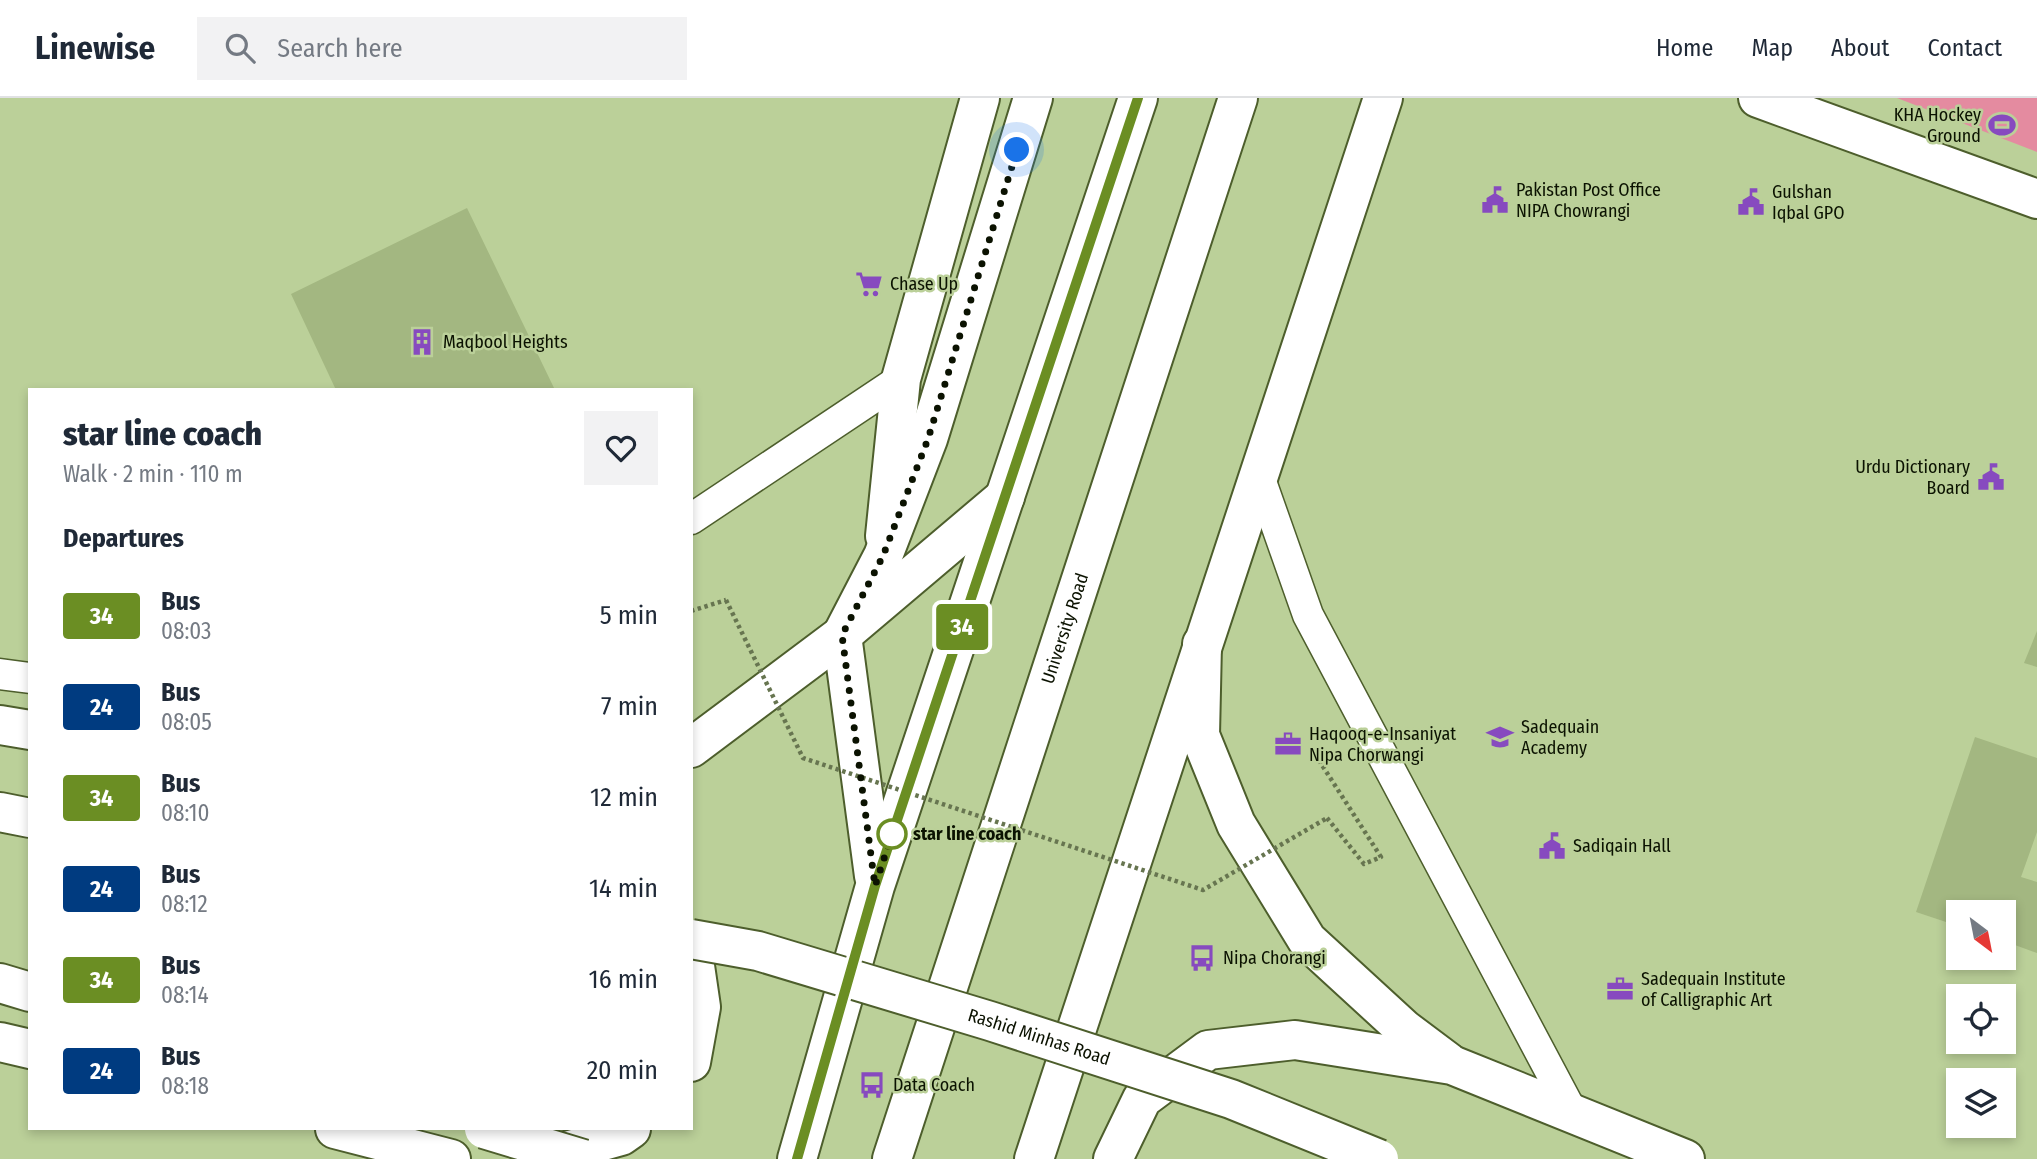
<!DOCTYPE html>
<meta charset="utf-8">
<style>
:root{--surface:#fff;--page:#f2f2f3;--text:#1f2937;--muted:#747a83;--line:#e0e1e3}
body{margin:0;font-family:"Fira Sans Condensed",sans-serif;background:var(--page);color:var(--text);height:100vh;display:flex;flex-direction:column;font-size:26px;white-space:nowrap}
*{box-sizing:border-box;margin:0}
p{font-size:23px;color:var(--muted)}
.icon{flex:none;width:38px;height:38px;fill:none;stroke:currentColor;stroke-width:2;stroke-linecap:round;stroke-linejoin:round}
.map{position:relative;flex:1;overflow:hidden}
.side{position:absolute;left:28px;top:290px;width:665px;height:742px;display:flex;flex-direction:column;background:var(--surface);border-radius:0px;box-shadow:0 4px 10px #0003}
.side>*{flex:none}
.badge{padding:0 14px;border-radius:5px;font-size:24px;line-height:46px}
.needle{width:46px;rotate:148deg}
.buttons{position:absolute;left:1946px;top:802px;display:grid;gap:14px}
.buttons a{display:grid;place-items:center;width:70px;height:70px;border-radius:0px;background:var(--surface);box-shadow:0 4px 10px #0003;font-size:35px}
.you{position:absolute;width:35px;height:35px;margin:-18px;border:5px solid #fff;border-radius:50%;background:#1a73e8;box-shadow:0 0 0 10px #1a73e833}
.map>.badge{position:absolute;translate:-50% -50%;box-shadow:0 0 0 4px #fff}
h2{padding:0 35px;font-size:26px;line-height:63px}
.round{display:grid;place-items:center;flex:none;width:74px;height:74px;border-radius:0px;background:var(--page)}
.head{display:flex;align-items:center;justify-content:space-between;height:119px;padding:0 35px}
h1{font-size:33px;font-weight:800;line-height:52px}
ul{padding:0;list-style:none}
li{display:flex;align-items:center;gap:21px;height:91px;padding:0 35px}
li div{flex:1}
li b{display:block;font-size:26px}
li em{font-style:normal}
li .badge{min-width:77px;font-weight:700;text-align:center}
header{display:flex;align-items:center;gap:42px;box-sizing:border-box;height:98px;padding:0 35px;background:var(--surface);border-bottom:2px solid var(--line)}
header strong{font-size:33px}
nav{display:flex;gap:38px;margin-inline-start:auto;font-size:24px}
.search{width:490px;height:63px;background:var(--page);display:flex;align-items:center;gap:18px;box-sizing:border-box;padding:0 24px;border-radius:0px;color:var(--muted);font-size:26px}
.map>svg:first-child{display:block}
.green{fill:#e48ba0}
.building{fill:#a3b781}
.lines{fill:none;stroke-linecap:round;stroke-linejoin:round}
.service-casing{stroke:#4d5e2c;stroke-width:33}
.minor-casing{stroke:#4d5e2c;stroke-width:42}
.tertiary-casing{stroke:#4d5e2c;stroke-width:42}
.primary-casing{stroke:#4d5e2c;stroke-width:42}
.path{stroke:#677550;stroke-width:4.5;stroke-dasharray:3.5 3.5;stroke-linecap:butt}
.service{stroke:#fff;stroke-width:30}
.minor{stroke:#fff;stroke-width:38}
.tertiary{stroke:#fff;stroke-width:38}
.primary{stroke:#fff;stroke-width:38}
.primary-bridge-casing{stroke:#4d5e2c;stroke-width:42;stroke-linecap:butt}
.path-bridge{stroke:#677550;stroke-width:4.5;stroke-dasharray:3.5 3.5;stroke-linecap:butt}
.primary-bridge{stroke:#fff;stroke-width:38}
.line-casing{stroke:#fff;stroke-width:16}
.line{stroke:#6b8e23;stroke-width:10}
.walk{stroke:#0b1201;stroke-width:7;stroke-dasharray:0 12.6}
.stop-dot{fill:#fff;stroke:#6b8e23;stroke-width:3.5}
.labels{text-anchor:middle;stroke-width:5;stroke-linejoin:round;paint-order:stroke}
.poi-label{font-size:18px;fill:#0b1201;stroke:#bbd099;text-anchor:start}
.street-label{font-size:18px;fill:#0b1201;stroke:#bbd099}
.stop-label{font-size:18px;font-weight:bold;fill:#0b1201;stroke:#bbd099;text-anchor:start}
</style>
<header>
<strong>Linewise</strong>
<div class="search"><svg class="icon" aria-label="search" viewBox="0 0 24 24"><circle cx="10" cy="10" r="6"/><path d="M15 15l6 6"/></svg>Search here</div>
<nav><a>Home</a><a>Map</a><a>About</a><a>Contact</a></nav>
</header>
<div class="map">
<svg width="2037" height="1061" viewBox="0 0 2037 1061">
<rect width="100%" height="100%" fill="#bbd099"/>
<path class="green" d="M1897 0H2037V54Z"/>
<path class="building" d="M467 110 555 292H336L291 196Z
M2037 533V569L2024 565Z
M1975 639 2037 660V734L2021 779 2037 784V855L2004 843V814H1958V828L1916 814Z"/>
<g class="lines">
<defs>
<path id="service" d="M1259 378 1308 517 1573 1016
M691 421 901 281
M0 576 30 580"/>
<path id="minor" d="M1758 0 2037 101
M885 438 901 281 980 0"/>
<path id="tertiary" d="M842 537 883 458 928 341 1033 0
M1034 1061 1383 0"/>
<g id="primary">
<path d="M842 537 874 778"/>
<path d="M1202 546 1200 637 1236 726 1307 842 1404 931 1448 964"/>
<path d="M0 627 30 632"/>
<path d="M691 650 842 537 1005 399"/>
<path d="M0 714 30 720"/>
<path d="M691 857 694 861 701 909 691 964"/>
<path d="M0 885 30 894"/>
<path d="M0 944 30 951"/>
<path d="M335 1031 451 1061"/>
<path d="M544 1059 621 1038 631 1031"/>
<path d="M797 1061 875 788 1138 0"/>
<path id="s1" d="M892 1061 1238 0"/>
<path d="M1113 1061 1142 1001 1208 952 1295 942 1452 967 1685 1061"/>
</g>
</defs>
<use href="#service" class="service-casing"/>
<use href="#minor" class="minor-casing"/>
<use href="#tertiary" class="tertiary-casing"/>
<use href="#primary" class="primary-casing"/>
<path class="path" d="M691 513 726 502
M1327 720 1364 766 1381 759 1320 664 1335 655"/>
<use href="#service" class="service"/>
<use href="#minor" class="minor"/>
<use href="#tertiary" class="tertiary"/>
<use href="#primary" class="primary"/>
<defs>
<g id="primary-bridge">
<path id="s2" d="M691 841 758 853 990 923 1231 1001 1379 1061"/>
<path d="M484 1031 583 1061"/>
</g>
</defs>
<use href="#primary-bridge" class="primary-bridge-casing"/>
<path class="path-bridge" d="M726 502 803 660 1203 792 1327 720"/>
<use href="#primary-bridge" class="primary-bridge"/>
</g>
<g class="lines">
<defs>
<path id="line" d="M797 1061 875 788 1138 0"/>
</defs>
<use href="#line" class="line-casing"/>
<use href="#line" class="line"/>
<path class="walk" d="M892 736 875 788 842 537 883 458 928 341 1017 52"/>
</g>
<defs>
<symbol id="stadium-bare" viewBox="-9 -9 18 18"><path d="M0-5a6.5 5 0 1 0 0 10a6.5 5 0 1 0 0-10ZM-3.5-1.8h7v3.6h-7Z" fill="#874abf" stroke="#bbd099" stroke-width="2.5" paint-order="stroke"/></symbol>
<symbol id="civic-bare" viewBox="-9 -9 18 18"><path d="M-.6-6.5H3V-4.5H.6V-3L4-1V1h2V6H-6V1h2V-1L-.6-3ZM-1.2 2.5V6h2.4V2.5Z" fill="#874abf" stroke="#bbd099" stroke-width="2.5" paint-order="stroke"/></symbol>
<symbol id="supermarket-bare" viewBox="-9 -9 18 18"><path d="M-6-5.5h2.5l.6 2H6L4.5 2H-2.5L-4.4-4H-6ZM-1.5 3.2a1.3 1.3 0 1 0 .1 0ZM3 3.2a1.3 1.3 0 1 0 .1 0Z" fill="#874abf" stroke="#bbd099" stroke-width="2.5" paint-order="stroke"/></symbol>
<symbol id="building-bare" viewBox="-9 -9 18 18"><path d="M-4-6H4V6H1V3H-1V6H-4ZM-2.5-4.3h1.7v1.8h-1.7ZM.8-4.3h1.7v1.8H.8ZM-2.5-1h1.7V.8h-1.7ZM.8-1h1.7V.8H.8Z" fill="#874abf" stroke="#bbd099" stroke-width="2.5" paint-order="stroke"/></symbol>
<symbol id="school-bare" viewBox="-9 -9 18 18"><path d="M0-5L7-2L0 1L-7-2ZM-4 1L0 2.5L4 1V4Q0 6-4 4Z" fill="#874abf" stroke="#bbd099" stroke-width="2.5" paint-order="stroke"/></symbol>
<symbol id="office-bare" viewBox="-9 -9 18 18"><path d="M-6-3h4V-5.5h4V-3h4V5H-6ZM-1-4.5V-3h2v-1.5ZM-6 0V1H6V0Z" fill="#874abf" stroke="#bbd099" stroke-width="2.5" paint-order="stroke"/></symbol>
<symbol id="bus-bare" viewBox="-9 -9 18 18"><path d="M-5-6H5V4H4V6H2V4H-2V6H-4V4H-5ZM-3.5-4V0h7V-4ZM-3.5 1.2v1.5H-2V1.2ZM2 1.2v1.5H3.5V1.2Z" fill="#874abf" stroke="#bbd099" stroke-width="2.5" paint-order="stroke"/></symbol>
</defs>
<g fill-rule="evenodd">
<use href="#stadium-bare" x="1983" y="8" width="38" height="38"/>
<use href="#civic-bare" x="1476" y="83" width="38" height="38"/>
<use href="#civic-bare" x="1732" y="85" width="38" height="38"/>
<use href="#supermarket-bare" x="850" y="167" width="38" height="38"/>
<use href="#building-bare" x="403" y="225" width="38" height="38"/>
<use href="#civic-bare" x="1972" y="360" width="38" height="38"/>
<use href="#school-bare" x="1481" y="620" width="38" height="38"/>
<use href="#office-bare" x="1269" y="627" width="38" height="38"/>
<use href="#civic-bare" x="1533" y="729" width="38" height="38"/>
<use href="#bus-bare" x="1183" y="841" width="38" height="38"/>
<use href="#office-bare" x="1601" y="872" width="38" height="38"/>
<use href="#bus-bare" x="853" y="968" width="38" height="38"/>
</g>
<circle class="stop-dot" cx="892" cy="736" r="14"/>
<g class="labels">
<g class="poi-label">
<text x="1981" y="23" text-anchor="end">KHA Hockey<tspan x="1981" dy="21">Ground</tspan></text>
<text x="1516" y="98">Pakistan Post Office<tspan x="1516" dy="21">NIPA Chowrangi</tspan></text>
<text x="1772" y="100">Gulshan<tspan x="1772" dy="21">Iqbal GPO</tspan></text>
<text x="890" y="192">Chase Up</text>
<text x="443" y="250">Maqbool Heights</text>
<text x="1970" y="375" text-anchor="end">Urdu Dictionary<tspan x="1970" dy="21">Board</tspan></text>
<text x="1521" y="635">Sadequain<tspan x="1521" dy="21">Academy</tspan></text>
<text x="1309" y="642">Haqooq-e-Insaniyat<tspan x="1309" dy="21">Nipa Chorwangi</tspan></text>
<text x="1573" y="754">Sadiqain Hall</text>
<text x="1223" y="866">Nipa Chorangi</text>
<text x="1641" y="887">Sadequain Institute<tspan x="1641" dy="21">of Calligraphic Art</tspan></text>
<text x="893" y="993">Data Coach</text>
</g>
<g class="street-label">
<text dy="6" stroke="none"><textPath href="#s1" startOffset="558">University Road</textPath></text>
<text dy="6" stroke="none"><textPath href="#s2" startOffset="362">Rashid Minhas Road</textPath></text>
</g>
<g class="stop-label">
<text x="913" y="742">star line coach</text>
</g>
</g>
</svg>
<div class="buttons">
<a><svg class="needle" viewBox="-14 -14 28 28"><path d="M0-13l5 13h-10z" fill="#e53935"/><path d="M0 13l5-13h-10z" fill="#747a83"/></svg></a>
<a><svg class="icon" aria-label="locate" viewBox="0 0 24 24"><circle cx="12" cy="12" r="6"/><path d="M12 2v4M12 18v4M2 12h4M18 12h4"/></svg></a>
<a><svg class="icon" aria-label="layers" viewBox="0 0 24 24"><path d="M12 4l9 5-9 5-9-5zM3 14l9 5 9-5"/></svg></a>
</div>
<div class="you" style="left:1017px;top:52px"></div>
<b class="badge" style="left:962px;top:529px;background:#6b8e23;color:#fff">34</b>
<section class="side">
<div class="head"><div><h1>star line coach</h1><p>Walk · 2 min · 110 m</p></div><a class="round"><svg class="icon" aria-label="heart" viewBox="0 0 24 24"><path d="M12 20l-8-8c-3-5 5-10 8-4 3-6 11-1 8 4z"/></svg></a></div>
<h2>Departures</h2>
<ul>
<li><span class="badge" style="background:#6b8e23;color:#fff">34</span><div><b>Bus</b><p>08:03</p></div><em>5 min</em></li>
<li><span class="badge" style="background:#003b80;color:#fff">24</span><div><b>Bus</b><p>08:05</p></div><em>7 min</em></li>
<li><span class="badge" style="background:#6b8e23;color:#fff">34</span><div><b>Bus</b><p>08:10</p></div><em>12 min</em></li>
<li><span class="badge" style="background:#003b80;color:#fff">24</span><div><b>Bus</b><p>08:12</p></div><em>14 min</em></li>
<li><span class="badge" style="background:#6b8e23;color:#fff">34</span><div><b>Bus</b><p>08:14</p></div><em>16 min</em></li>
<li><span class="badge" style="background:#003b80;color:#fff">24</span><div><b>Bus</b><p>08:18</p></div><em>20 min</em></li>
</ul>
</section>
</div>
